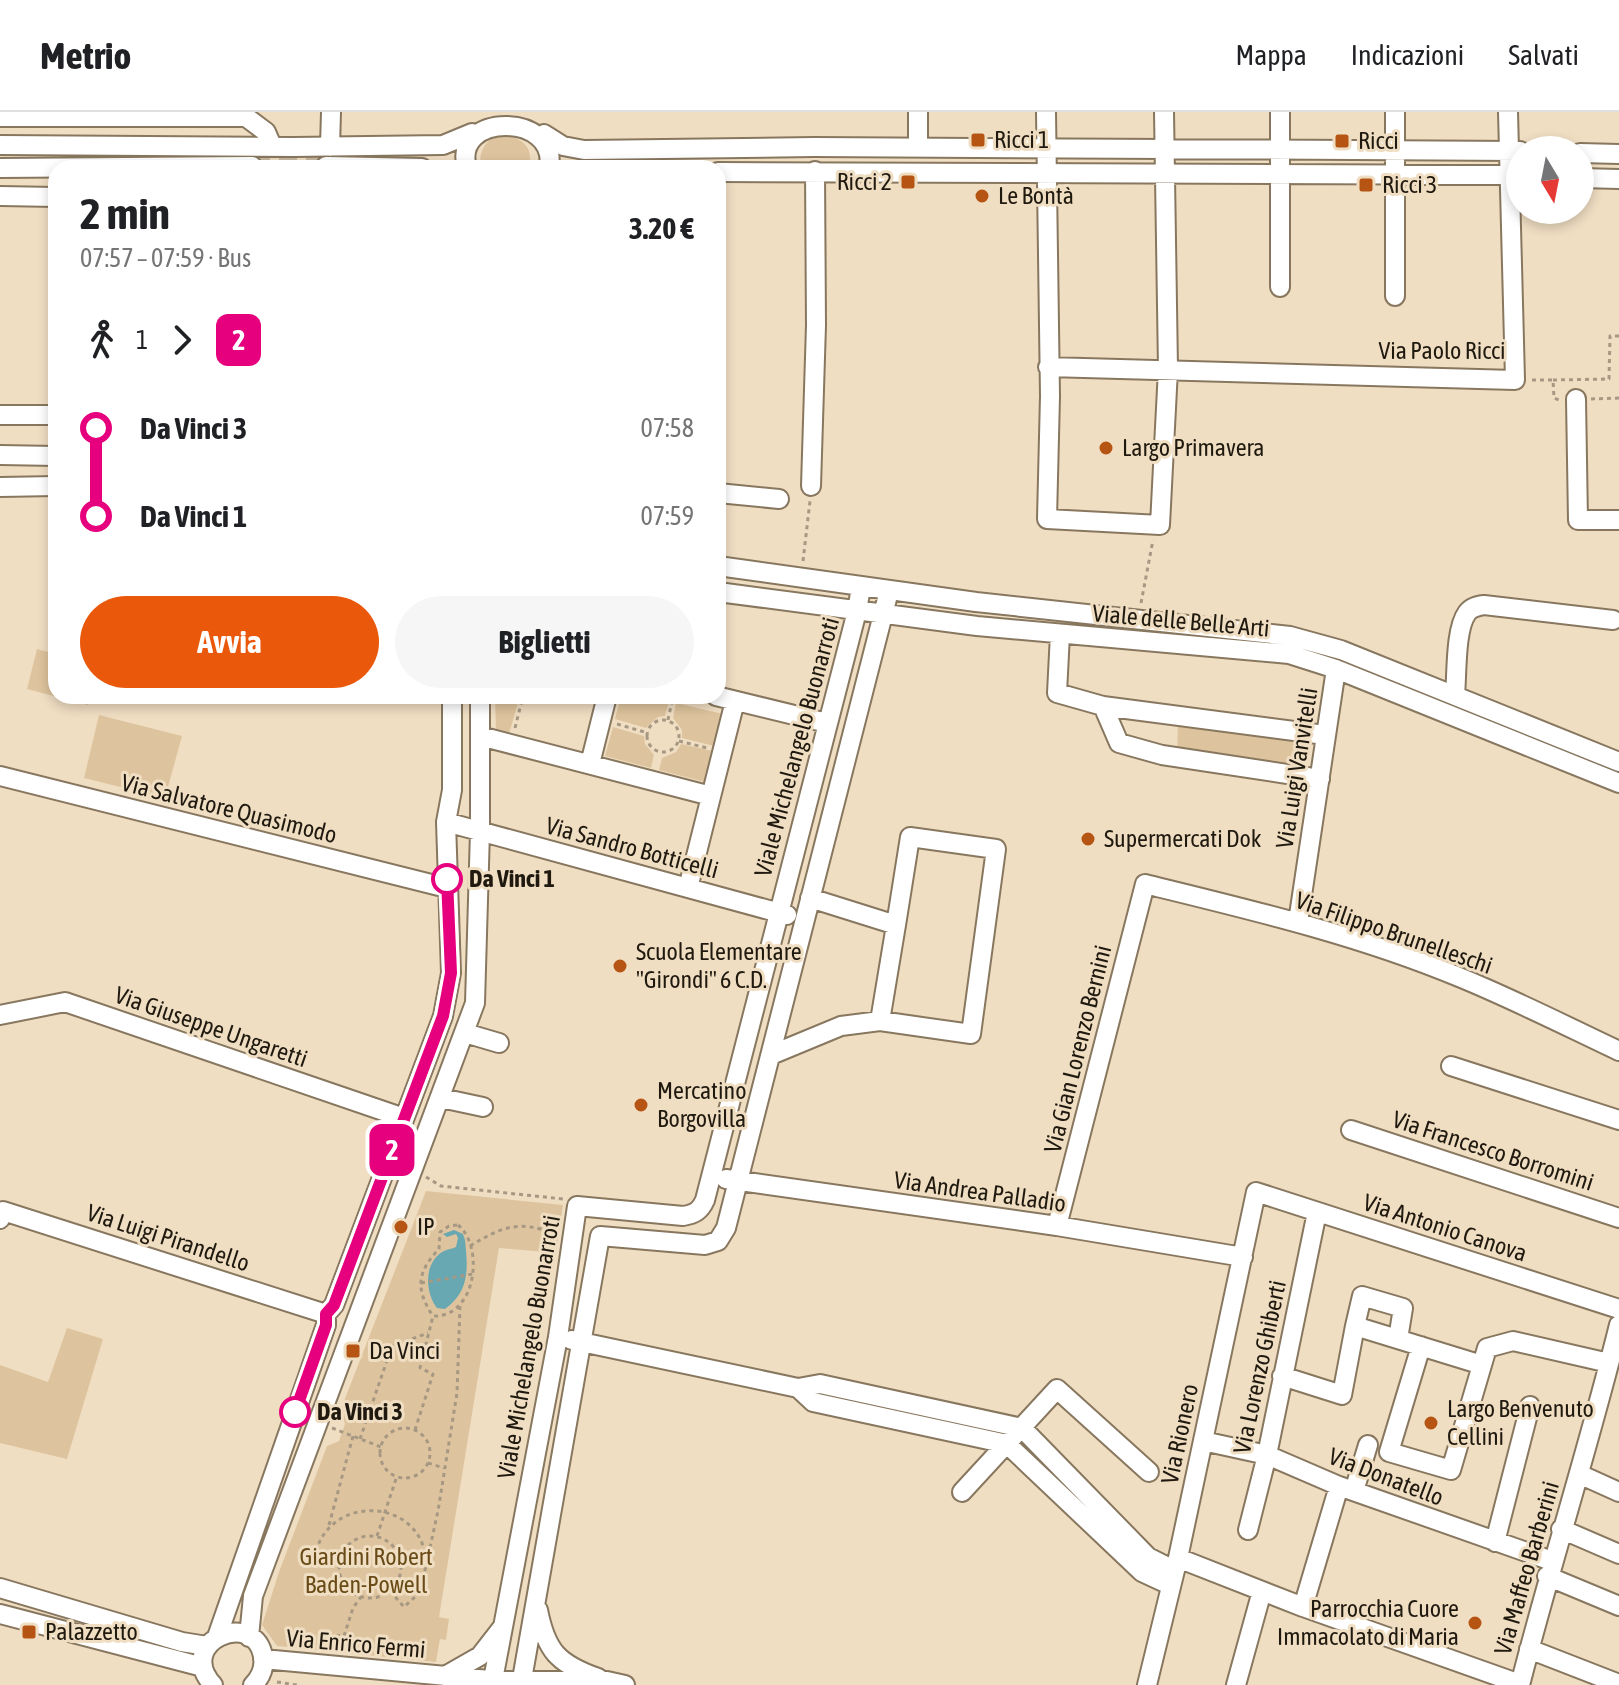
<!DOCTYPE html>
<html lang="it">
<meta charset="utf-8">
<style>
:root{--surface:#fff;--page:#f6f6f6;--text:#202124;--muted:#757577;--line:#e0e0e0;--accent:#ea580c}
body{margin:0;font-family:"Asap Condensed",sans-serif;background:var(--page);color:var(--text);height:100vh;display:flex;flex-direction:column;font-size:30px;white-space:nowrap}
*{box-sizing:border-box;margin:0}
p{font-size:26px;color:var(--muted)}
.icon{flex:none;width:44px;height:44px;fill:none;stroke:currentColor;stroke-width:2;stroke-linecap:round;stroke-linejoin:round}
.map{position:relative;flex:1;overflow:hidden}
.sheet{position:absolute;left:48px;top:48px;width:678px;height:544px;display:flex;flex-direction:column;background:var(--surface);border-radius:24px;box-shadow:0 4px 12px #0003}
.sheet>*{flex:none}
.badge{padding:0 16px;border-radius:12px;font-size:28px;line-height:52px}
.needle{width:52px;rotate:170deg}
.fabs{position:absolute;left:1506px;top:24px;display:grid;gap:16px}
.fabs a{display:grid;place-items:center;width:88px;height:88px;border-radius:50%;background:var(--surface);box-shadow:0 4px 12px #0003;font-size:40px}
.map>.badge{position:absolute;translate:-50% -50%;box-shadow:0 0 0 4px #fff}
.legs{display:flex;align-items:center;gap:12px;height:88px;padding:0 32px;font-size:26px}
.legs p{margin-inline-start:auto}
.headline{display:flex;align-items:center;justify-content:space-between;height:136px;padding:0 32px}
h1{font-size:44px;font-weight:700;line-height:60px}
.action{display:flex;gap:16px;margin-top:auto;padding:16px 32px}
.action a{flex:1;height:92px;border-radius:48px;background:var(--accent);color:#fff;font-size:32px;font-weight:700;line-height:92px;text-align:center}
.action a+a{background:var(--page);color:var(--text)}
ul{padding:0 32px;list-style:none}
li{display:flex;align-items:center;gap:28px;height:88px;font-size:30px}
li i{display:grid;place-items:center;width:12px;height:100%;margin:0 10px;background:currentColor}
li i::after{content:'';width:20px;height:20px;margin:-10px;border:6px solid;border-radius:50%;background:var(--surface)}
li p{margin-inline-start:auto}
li:first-child i{background:linear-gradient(#0000 50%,currentColor 0)}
li:last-child i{background:linear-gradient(currentColor 50%,#0000 0)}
header{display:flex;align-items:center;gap:48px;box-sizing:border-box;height:112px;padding:0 40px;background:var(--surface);border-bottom:2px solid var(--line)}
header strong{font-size:38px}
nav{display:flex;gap:44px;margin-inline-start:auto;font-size:28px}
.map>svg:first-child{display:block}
.green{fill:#dec49e}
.water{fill:#67a8b2}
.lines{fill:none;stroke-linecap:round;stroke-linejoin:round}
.minor-tunnel{stroke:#c6b79f;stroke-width:18;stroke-dasharray:18 9;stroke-linecap:butt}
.minor-casing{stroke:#88775f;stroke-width:22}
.path{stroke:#a69883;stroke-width:3;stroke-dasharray:4 4;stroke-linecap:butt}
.minor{stroke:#fff;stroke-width:18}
.line-1-casing{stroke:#fff;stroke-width:18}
.line-1{stroke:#e6007e;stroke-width:12}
.poi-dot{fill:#b55413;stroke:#f0dec3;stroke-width:3}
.stop-1-dot{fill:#fff;stroke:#e6007e;stroke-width:4}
.labels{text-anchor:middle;stroke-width:6;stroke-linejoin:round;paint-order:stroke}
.poi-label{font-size:24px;fill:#1f190f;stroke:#f0dec3;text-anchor:start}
.street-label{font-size:24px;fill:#1f190f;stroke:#f0dec3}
.stop-label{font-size:24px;font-weight:bold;fill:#1f190f;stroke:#f0dec3;text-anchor:start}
.park-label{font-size:24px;fill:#694b17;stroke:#f0dec3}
</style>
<header>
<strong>Metrio</strong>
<nav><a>Mappa</a><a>Indicazioni</a><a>Salvati</a></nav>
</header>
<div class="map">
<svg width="1619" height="1573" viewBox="0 0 1619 1573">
<rect width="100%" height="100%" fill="#f0dec3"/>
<path class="green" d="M497 23C518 23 535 32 529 56H481C478 41 484 30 497 23Z
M37 537 56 542V584H91L88 593 27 577Z
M495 584H520L509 622 496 619Z
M621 584H651L669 589 665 604 658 605 646 616 615 607Z
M676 591 723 602 714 634 682 626V618L673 606Z
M99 603 182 624 165 686 84 666Z
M1178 610 1305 627 1303 658 1177 641Z
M613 615 644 624 645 632 654 643 651 656 605 644Z
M681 632 713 639 705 670 659 658 662 646 676 640Z
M426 1079 563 1093 556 1141 499 1136 439 1505 449 1507 446 1528 440 1527 436 1550 277 1534 262 1513 279 1460 327 1334 339 1329 345 1312 341 1299 344 1289Z
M67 1216 103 1227 67 1347 0 1331V1253L48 1270Z"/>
<path class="water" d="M454 1118 463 1122 465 1128C468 1156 470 1179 445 1197L437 1196C425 1181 423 1150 444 1139 448 1137 452 1137 456 1135L458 1126 456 1122 447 1125 443 1122Z"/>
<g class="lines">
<path class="minor-tunnel" d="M252 54H326"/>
<defs>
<path id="minor" d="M1046 0 1050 284 1047 407 1160 413 1168 257 1164 0
M1280 0V175
M1395 0V184
M0 5H246L266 20 272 34
M544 22 563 34 584 38 814 35 1520 39
M0 33 294 35 443 33 472 21
M330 35 331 0
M918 35V0
M1580 41 1619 42
M326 54 422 56
M0 56 252 54
M467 56C451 0 559 0 549 56
M718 60 1520 63
M1580 66 1619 67
M0 84 56 85
M1048 255 1515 268 1508 0
M1576 287 1578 408H1619
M0 303H56
M0 343 56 344
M811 374 816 213 815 59
M0 375 56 374
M718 381 779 387
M718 454 976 490 1290 524 1341 538 1619 650
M718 480 977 514 1289 542 1336 557 1619 671
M1060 522 1057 581 1103 594 1119 631 1162 643 1320 667
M1455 583C1457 563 1455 517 1467 501 1471 495 1477 494 1484 493L1613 508
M716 584 827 611
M1103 594 1325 623
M480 624 711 684
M590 652 607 584
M0 664 447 776
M446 710 787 803
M688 776 735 589
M1298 810 1336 557
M0 903 65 890 404 1006
M880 909 896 813
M465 921 499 931
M771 943 841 914 880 909 971 922 996 737 910 725 896 813 810 786
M1451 954 1619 1008
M441 986 483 995
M1351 1018 1619 1106
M726 1067 1057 1114 1243 1145
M0 1107 3 1099 326 1202
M1057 1114 1145 772C1251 798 1358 823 1459 865 1513 887 1566 914 1619 939
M1355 1214 1362 1184 1403 1196 1398 1227
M572 1228 798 1276 820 1272 1022 1316 1148 1445 1174 1458
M1421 1234 1389 1340 1451 1358 1482 1253
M1282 1264 1342 1283 1355 1214 1482 1253 1487 1236 1513 1229 1609 1251
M798 1276 813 1290 1007 1332 1142 1460 1170 1473
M1203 1329 1267 1343 1339 1374 1552 1449
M1579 1362 1619 1380
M1354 1379 1368 1333
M962 1380 1057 1277 1149 1360
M1561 1417 1619 1442
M1248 1418 1267 1343 1317 1100
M1495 1430 1530 1294
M1178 1446 1303 1495 1520 1572
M1547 1464 1619 1494
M0 1476 182 1530 207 1534
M1303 1495 1339 1374
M538 1498C546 1539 558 1552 598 1566
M0 1502 203 1555
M217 1525 326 1213V1202L334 1193 443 904 451 861 446 710 452 678V584
M249 1525 253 1484 475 891 480 719V584
M1529 1537 1619 1572
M263 1547 500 1569H607L625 1573
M445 1564 480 1544 501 1517
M213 1573C174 1530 254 1496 263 1544 265 1556 261 1565 253 1573
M492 1573 558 1225 577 1094 683 1104C695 1102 700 1099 705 1088L857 499 861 475
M521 1573 600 1124 705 1133 718 1129 726 1116 889 479
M1147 1573 1178 1446 1256 1080 1619 1197
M1236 1573 1262 1479
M1520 1573C1551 1452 1589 1334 1619 1213"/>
</defs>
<use href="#minor" class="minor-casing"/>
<path class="path" d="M1532 268H1553L1554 286 1559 288
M1553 268 1609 267 1610 224H1619
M1591 287 1619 286
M803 449 810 389
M1141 491 1153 428
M668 608 673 584
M647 624a16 16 0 1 1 32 0a16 16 0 1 1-32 0Z
M617 612 648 621
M515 616 523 584
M679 629 707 636
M426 1065 441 1074 563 1087
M458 1113C485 1135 476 1206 433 1204 415 1177 417 1160 439 1137L440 1120 449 1114Z
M470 1134C503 1114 519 1108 556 1122
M421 1171 473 1162
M332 1316 381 1335
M380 1341a25 25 0 1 1 50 0a25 25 0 1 1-50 0Z
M415 1318 433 1262 420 1256 433 1204
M360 1327 392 1234 428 1221
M428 1351 444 1356
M329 1413 353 1324
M339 1455a31 31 0 1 1 62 0a31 31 0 1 1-62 0Z
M377 1424 396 1367
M339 1447 316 1439C333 1381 421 1387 426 1448
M390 1479 404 1495 416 1484 423 1467 438 1399 457 1281 460 1194
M320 1523 344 1524 353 1496 361 1485
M277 1570 297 1573"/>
<use href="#minor" class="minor"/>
</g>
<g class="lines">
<defs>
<path id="line-1" d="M295 1300 326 1213V1202L334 1193 443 904 451 861 447 767"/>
</defs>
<use href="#line-1" class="line-1-casing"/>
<use href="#line-1" class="line-1"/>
</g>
<g class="poi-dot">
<rect x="970" y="20" width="16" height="16" rx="4"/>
<rect x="1334" y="21" width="16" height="16" rx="4"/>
<rect x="900" y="62" width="16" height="16" rx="4"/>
<rect x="1358" y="65" width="16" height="16" rx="4"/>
<circle cx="982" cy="84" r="8"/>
<circle cx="1106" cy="336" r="8"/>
<circle cx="1088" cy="727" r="8"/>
<circle cx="620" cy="854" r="8"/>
<circle cx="641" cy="993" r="8"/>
<circle cx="401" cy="1115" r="8"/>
<rect x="345" y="1231" width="16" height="16" rx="4"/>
<circle cx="1431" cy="1311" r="8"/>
<circle cx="1475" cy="1511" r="8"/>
<rect x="21" y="1512" width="16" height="16" rx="4"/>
</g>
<g class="stop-1-dot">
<circle cx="447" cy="767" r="14"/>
<circle cx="295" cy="1300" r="14"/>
</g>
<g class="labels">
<g class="poi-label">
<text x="994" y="36">Ricci 1</text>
<text x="1358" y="37">Ricci</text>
<text x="892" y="78" text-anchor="end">Ricci 2</text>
<text x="1382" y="81">Ricci 3</text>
<text x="998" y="92">Le Bontà</text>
<text x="1122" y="344">Largo Primavera</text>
<text x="1104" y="735">Supermercati Dok</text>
<text x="636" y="848">Scuola Elementare<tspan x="636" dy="28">"Girondi" 6 C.D.</tspan></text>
<text x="657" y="987">Mercatino<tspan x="657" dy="28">Borgovilla</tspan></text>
<text x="417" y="1123">IP</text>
<text x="369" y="1247">Da Vinci</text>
<text x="1447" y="1305">Largo Benvenuto<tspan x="1447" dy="28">Cellini</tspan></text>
<text x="1459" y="1505" text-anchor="end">Parrocchia Cuore<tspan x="1459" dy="28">Immacolato di Maria</tspan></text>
<text x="45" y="1528">Palazzetto</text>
</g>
<g class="street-label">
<text x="1442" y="247">Via Paolo Ricci</text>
<text transform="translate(1181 509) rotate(5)" y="8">Viale delle Belle Arti</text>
<text transform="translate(797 635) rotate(-75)" y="8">Viale Michelangelo Buonarroti</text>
<text transform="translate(1297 656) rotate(-81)" y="8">Via Luigi Vanvitelli</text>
<text transform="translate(229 697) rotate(14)" y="8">Via Salvatore Quasimodo</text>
<text transform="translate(632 736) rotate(15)" y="8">Via Sandro Botticelli</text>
<text transform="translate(1394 821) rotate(19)" y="8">Via Filippo Brunelleschi</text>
<text transform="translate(211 915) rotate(19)" y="8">Via Giuseppe Ungaretti</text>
<text transform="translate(1078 937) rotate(-76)" y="8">Via Gian Lorenzo Bernini</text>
<text transform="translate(1493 1039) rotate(18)" y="8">Via Francesco Borromini</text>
<text transform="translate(980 1080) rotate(8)" y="8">Via Andrea Palladio</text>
<text transform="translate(1445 1116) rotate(18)" y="8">Via Antonio Canova</text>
<text transform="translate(168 1126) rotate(18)" y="8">Via Luigi Pirandello</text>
<text transform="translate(529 1235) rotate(-80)" y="8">Viale Michelangelo Buonarroti</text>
<text transform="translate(1260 1255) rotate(-78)" y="8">Via Lorenzo Ghiberti</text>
<text transform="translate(1180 1322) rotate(-78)" y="8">Via Rionero</text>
<text transform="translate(1386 1365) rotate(21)" y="8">Via Donatello</text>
<text transform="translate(1527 1456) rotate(-74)" y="8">Via Maffeo Barberini</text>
<text transform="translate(356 1532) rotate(5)" y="8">Via Enrico Fermi</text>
</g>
<g class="stop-label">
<text x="469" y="775">Da Vinci 1</text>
<text x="317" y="1308">Da Vinci 3</text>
</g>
<g class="park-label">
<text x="366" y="1453">Giardini Robert<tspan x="366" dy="28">Baden-Powell</tspan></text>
</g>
</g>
</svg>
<div class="fabs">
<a><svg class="needle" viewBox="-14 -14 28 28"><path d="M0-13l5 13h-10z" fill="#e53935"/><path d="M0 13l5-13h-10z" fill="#757577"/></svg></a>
</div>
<b class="badge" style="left:392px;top:1038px;background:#e6007e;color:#fff">2</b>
<section class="sheet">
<div class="headline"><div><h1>2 min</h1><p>07:57 – 07:59 · Bus</p></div><b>3.20 €</b></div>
<div class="legs"><svg class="icon" aria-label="walk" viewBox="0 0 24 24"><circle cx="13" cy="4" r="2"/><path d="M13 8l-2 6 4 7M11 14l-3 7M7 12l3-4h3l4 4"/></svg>1<svg class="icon" aria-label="forward" viewBox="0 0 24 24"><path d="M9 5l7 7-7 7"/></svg><b class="badge" style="background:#e6007e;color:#fff">2</b></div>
<ul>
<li><i style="color:#e6007e"></i><b>Da Vinci 3</b><p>07:58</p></li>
<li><i style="color:#e6007e"></i><b>Da Vinci 1</b><p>07:59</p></li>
</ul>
<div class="action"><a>Avvia</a><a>Biglietti</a></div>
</section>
</div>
